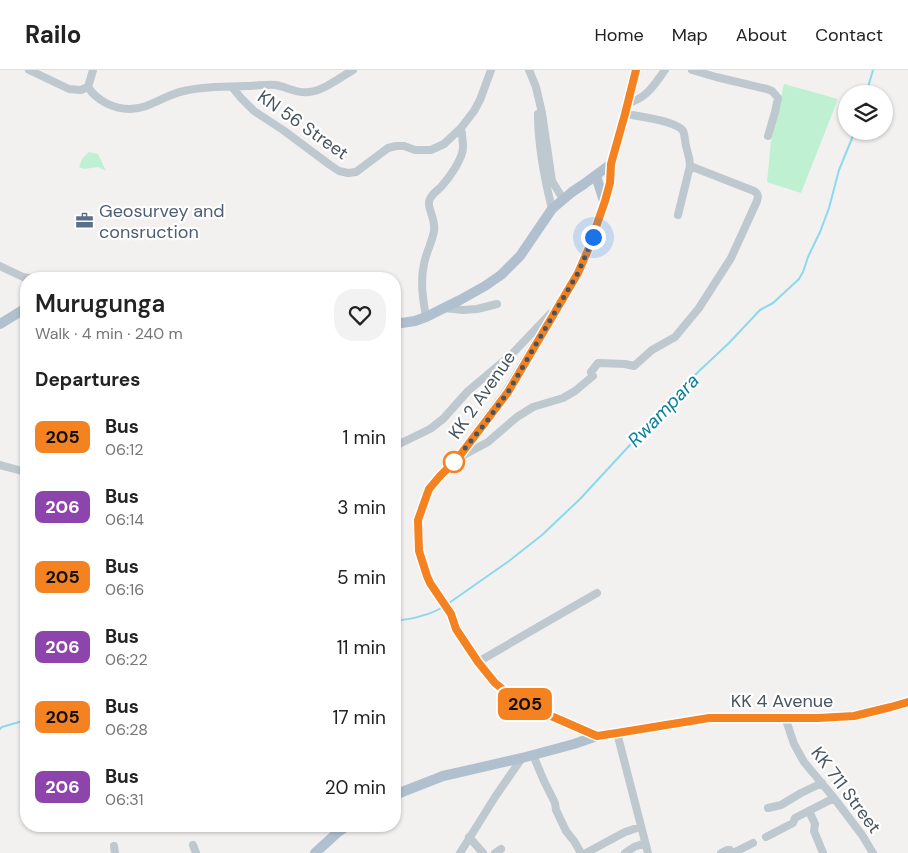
<!DOCTYPE html>
<meta charset="utf-8">
<style>
:root{--surface:#fff;--page:#f2f2f2;--text:#222;--muted:#767676;--line:#e0e0e0}
body{margin:0;font-family:"DM Sans",sans-serif;background:var(--page);color:var(--text);height:100vh;display:flex;flex-direction:column;font-size:19px;white-space:nowrap}
*{box-sizing:border-box;margin:0}
p{font-size:16px;color:var(--muted)}
.icon{flex:none;width:28px;height:28px;fill:none;stroke:currentColor;stroke-width:2;stroke-linecap:round;stroke-linejoin:round}
.map{position:relative;flex:1;overflow:hidden}
.side{position:absolute;left:20px;top:202px;width:381px;height:560px;display:flex;flex-direction:column;background:var(--surface);border-radius:20px;box-shadow:0 1px 4px #0004}
.side>*{flex:none}
.badge{padding:0 10px;border-radius:8px;font-size:18px;line-height:32px}
.fabs{position:absolute;left:838px;top:15px;display:grid;gap:10px}
.fabs a{display:grid;place-items:center;width:55px;height:55px;border-radius:50%;background:var(--surface);box-shadow:0 1px 4px #0004;font-size:25px}
.you{position:absolute;width:25px;height:25px;margin:-12px;border:4px solid #fff;border-radius:50%;background:#1a73e8;box-shadow:0 0 0 8px #1a73e833}
.map>.badge{position:absolute;translate:-50% -50%;box-shadow:0 0 0 2px #fff}
h2{padding:0 15px;font-size:19px;line-height:45px}
.round{display:grid;place-items:center;flex:none;width:52px;height:52px;border-radius:20px;background:var(--page)}
.overview{display:flex;align-items:center;justify-content:space-between;height:85px;padding:0 15px}
h1{font-size:24px;font-weight:600;line-height:38px}
ul{padding:0;list-style:none}
li{display:flex;align-items:center;gap:15px;height:70px;padding:0 15px}
li div{flex:1}
li b{display:block;font-size:19px}
li em{font-style:normal}
li .badge{min-width:55px;font-weight:700;text-align:center}
header{display:flex;align-items:center;gap:30px;box-sizing:border-box;height:70px;padding:0 25px;background:var(--surface);border-bottom:1px solid var(--line)}
header strong{font-size:24px}
nav{display:flex;gap:28px;margin-inline-start:auto;font-size:18px}
.map>svg:first-child{display:block}
.green{fill:#bff0d2}
.lines{fill:none;stroke-linecap:round;stroke-linejoin:round}
.stream{stroke:#8cd9ed;stroke-width:2}
.minor{stroke:#bec8cf;stroke-width:8}
.major{stroke:#b0c0cf;stroke-width:10}
.line-casing{stroke:#fff;stroke-width:11}
.line{stroke:#f58220;stroke-width:8}
.walk{stroke:#48545e;stroke-width:5;stroke-dasharray:0 9}
.stop-dot{fill:#fff;stroke:#f58220;stroke-width:2.5}
.labels{text-anchor:middle;stroke-width:4.5;stroke-linejoin:round;paint-order:stroke}
.street-label{font-size:18px;fill:#48545e;stroke:#fff}
.service-label{font-size:18px;fill:#4e5e75;stroke:#fff;text-anchor:start}
.water-label{font-size:19px;font-style:italic;fill:#0c809e;stroke:#fff}
</style>
<header>
<strong>Railo</strong>
<nav><a>Home</a><a>Map</a><a>About</a><a>Contact</a></nav>
</header>
<div class="map">
<svg width="908" height="783" viewBox="0 0 908 783">
<rect width="100%" height="100%" fill="#f3f0f0"/>
<path class="green" d="M784 14 838 29 801 123 767 112 771 71Z
M89 82 98 84 106 101 98 97 84 99 79 97 82 89Z"/>
<g class="lines">
<path class="stream" d="M866 24 873 0
M449 533 509 491 542 465 580 429 679 322 698 302 729 273 760 240 773 233 799 209 803 202 808 187 820 162 829 138 839 100 855 61
M395 551C412 549 428 546 443 537
M0 659 2 657 26 650"/>
<path class="minor" d="M29 0 69 19 81 20 88 17
M93 0 88 17C97 31 114 39 130 39 150 39 166 24 184 21 204 16 225 17 245 16 256 16 266 14 276 15 287 17 297 24 309 22 323 21 341 7 353 0
M529 0 536 17 542 43 552 111 563 129
M692 0 716 7 767 19 772 21 778 28 775 42 768 66
M232 17 241 28 254 41 283 60 330 95 339 101 348 103 356 102 388 78 396 76H404L415 80H431L444 74 461 58 474 41 480 30 491 0
M628 33C647 28 654 15 665 0
M538 44C538 76 544 107 552 139
M678 145 690 96
M0 196 23 207 34 209
M444 238 463 240 477 239 497 234
M426 247C423 230 420 211 424 194 426 183 432 172 434 161 436 150 428 140 429 132 430 125 437 121 441 117 449 108 463 89 463 77 463 71 462 64 461 58
M591 302 598 293 625 294 634 296 652 280 675 267 699 238 731 188 757 131C758 127 759 124 754 121L690 96C690 87 688 85 686 76 685 72 685 65 683 61 677 51 637 46 625 44
M395 376 430 359 443 349 468 321 512 284 550 244
M460 387 488 372 517 347 533 337 563 328 575 321 593 306
M0 395 26 402
M478 592 519 568 597 523
M785 647 794 674 804 692 834 728 862 765 873 783
M617 663 648 783
M533 685 544 711 555 733 556 740 566 761 574 771 581 783
M768 738 781 735 801 723 822 713
M809 741 815 754 814 761 823 783
M469 767 483 783
M766 767 793 753 795 748 834 728
M193 775 196 783
M114 776 115 783
M460 783 495 727 522 688
M495 783 501 779
M586 783 625 762 640 757
M625 783 634 777 645 773
M721 783 727 780H730L733 783 753 773"/>
<path class="major" d="M596 106 604 131
M0 254 26 238
M395 254 415 251 426 247 460 230 485 216 501 205 520 186 552 139 572 122 584 114 611 94 625 44 636 0
M597 666 535 639 511 626 495 613 478 592 456 559 451 544 430 513 427 507 419 481 418 450 429 419 440 406 458 388 507 322 578 203 588 180 605 131 610 113 611 94
M395 726 402 722 443 706 522 688 574 674 597 666 617 663 709 648H818L854 646 891 637 908 632
M315 783 337 763 347 756"/>
</g>
<g class="lines">
<defs>
<path id="line" d="M636 0 625 44 611 94 610 113 605 131 588 180 578 203 508 322 458 388 440 406 429 419 418 450 419 481 427 506 430 513 451 544 456 559 478 592 495 613 511 626 535 639 597 666 617 663 709 648H818L854 646 891 637 908 632"/>
</defs>
<use href="#line" class="line-casing"/>
<use href="#line" class="line"/>
<path class="walk" d="M454 392 487 351 508 322 578 203 588 180 593 167"/>
</g>
<defs>
<symbol id="office-bare" viewBox="-9 -9 18 18"><path d="M-6-3h4V-5.5h4V-3h4V5H-6ZM-1-4.5V-3h2v-1.5ZM-6 0V1H6V0Z" fill="#5c6f8a" stroke="#fff" stroke-width="2.5" paint-order="stroke"/></symbol>
</defs>
<g fill-rule="evenodd">
<use href="#office-bare" x="72" y="138" width="25" height="25"/>
</g>
<circle class="stop-dot" cx="454" cy="392" r="10"/>
<g class="labels">
<g class="street-label">
<text transform="translate(303 55) rotate(35)" y="6">KN 56 Street</text>
<text transform="translate(482 325) rotate(-55)" y="6">KK 2 Avenue</text>
<text x="782" y="637">KK 4 Avenue</text>
<text transform="translate(846 720) rotate(53)" y="6">KK 711 Street</text>
</g>
<g class="service-label">
<text x="99" y="147">Geosurvey and<tspan x="99" dy="21">consruction</tspan></text>
</g>
<g class="water-label">
<text transform="translate(663 340) rotate(-46)" y="7">Rwampara</text>
</g>
</g>
</svg>
<div class="fabs">
<a><svg class="icon" aria-label="layers" viewBox="0 0 24 24"><path d="M12 4l9 5-9 5-9-5zM3 14l9 5 9-5"/></svg></a>
</div>
<div class="you" style="left:593px;top:167px"></div>
<b class="badge" style="left:525px;top:634px;background:#f58220;color:#111">205</b>
<section class="side">
<div class="overview"><div><h1>Murugunga</h1><p>Walk · 4 min · 240 m</p></div><a class="round"><svg class="icon" aria-label="heart" viewBox="0 0 24 24"><path d="M12 20l-8-8c-3-5 5-10 8-4 3-6 11-1 8 4z"/></svg></a></div>
<h2>Departures</h2>
<ul>
<li><span class="badge" style="background:#f58220;color:#111">205</span><div><b>Bus</b><p>06:12</p></div><em>1 min</em></li>
<li><span class="badge" style="background:#8e44ad;color:#fff">206</span><div><b>Bus</b><p>06:14</p></div><em>3 min</em></li>
<li><span class="badge" style="background:#f58220;color:#111">205</span><div><b>Bus</b><p>06:16</p></div><em>5 min</em></li>
<li><span class="badge" style="background:#8e44ad;color:#fff">206</span><div><b>Bus</b><p>06:22</p></div><em>11 min</em></li>
<li><span class="badge" style="background:#f58220;color:#111">205</span><div><b>Bus</b><p>06:28</p></div><em>17 min</em></li>
<li><span class="badge" style="background:#8e44ad;color:#fff">206</span><div><b>Bus</b><p>06:31</p></div><em>20 min</em></li>
</ul>
</section>
</div>
